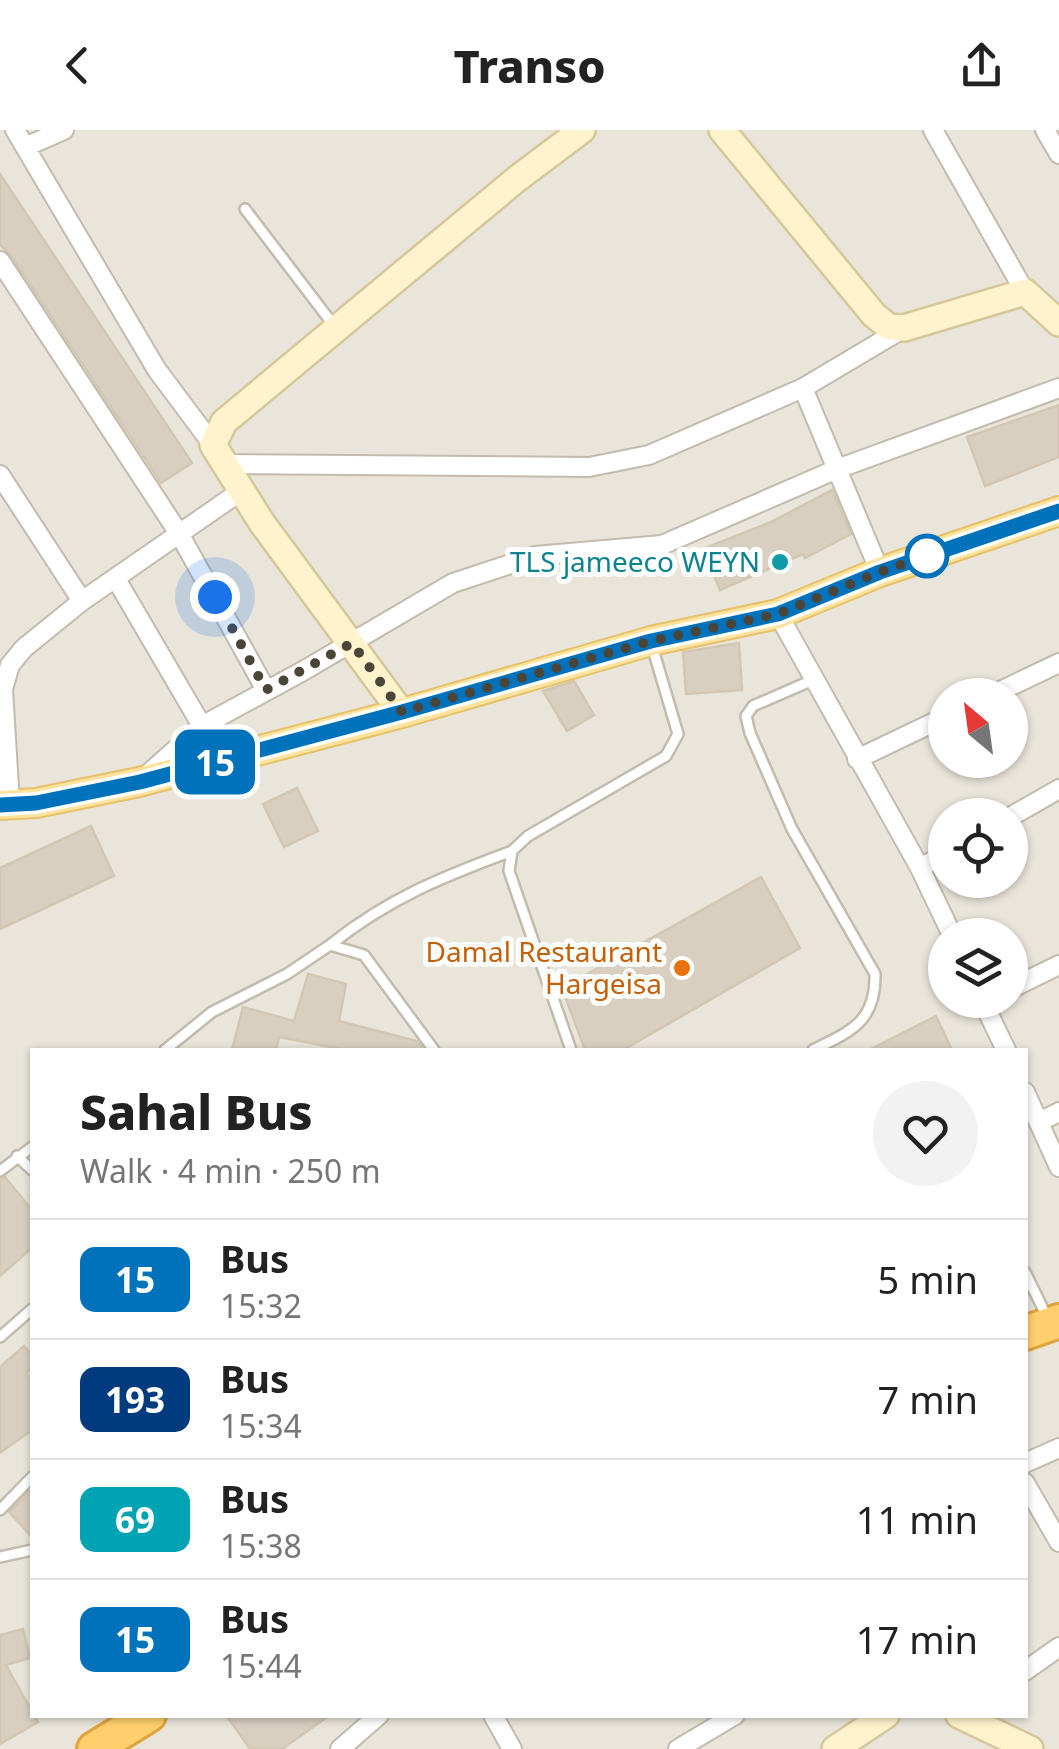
<!DOCTYPE html>
<meta charset="utf-8">
<style>
:root{--surface:#fff;--page:#f2f2f2;--text:#222;--muted:#767676;--line:#e0e0e0}
body{margin:0;font-family:"Noto Sans",sans-serif;background:var(--page);color:var(--text);height:100vh;display:flex;flex-direction:column;font-size:38px;white-space:nowrap}
*{box-sizing:border-box;margin:0}
p{font-size:32px;color:var(--muted)}
.icon{flex:none;width:55px;height:55px;fill:none;stroke:currentColor;stroke-width:2;stroke-linecap:round;stroke-linejoin:round}
.map{position:relative;flex:1;overflow:hidden}
.panel{position:absolute;left:30px;top:918px;width:998px;height:670px;display:flex;flex-direction:column;background:var(--surface);border-radius:0px;box-shadow:0 2px 8px #0004}
.panel>*{flex:none}
.badge{padding:0 20px;border-radius:15px;font-size:35px;line-height:65px}
.needle{width:65px;rotate:331deg}
.fabs{position:absolute;left:928px;top:548px;display:grid;gap:20px}
.fabs a{display:grid;place-items:center;width:100px;height:100px;border-radius:50%;background:var(--surface);box-shadow:0 2px 8px #0004;font-size:50px}
.you{position:absolute;width:50px;height:50px;margin:-25px;border:8px solid #fff;border-radius:50%;background:#1a73e8;box-shadow:0 0 0 15px #1a73e833}
.map>.badge{position:absolute;translate:-50% -50%;box-shadow:0 0 0 5px #fff}
.round{display:grid;place-items:center;flex:none;width:105px;height:105px;border-radius:52px;background:var(--page)}
.head{display:flex;align-items:center;justify-content:space-between;height:170px;padding:0 50px}
h1{font-size:48px;font-weight:800;line-height:75px}
ul{padding:0;list-style:none}
li{display:flex;align-items:center;gap:30px;height:120px;padding:0 50px;border-top:2px solid var(--line)}
li div{flex:1}
li b{display:block;font-size:38px}
li em{font-style:normal}
li .badge{min-width:110px;font-weight:700;text-align:center}
header{display:flex;justify-content:space-between;align-items:center;height:130px;padding:0 50px;background:var(--surface);font-size:45px;font-weight:800}
.map>svg:first-child{display:block}
.residential{fill:#eae5da;fill-rule:evenodd}
.building{fill:#d8cfc1;stroke:#d3c7b4;stroke-width:2.5}
.lines{fill:none;stroke-linecap:round;stroke-linejoin:round}
.lane-casing{stroke:#c2bbae;stroke-width:14}
.street-casing{stroke:#c2bbae;stroke-width:22}
.secondary-casing{stroke:#d6c79b;stroke-width:30}
.primary-casing{stroke:#e6c16a;stroke-width:32}
.highway-casing{stroke:#e0a43c;stroke-width:38}
.lane{stroke:#fff;stroke-width:9}
.street{stroke:#fff;stroke-width:18}
.secondary{stroke:#fff3cd;stroke-width:25}
.primary{stroke:#ffe39c;stroke-width:28}
.highway{stroke:#ffcf6e;stroke-width:32}
.line-casing{stroke:#fff;stroke-width:22}
.line{stroke:#0072bc;stroke-width:15}
.walk{stroke:#4b4439;stroke-width:10;stroke-dasharray:0 18}
.stop-dot{fill:#fff;stroke:#0072bc;stroke-width:5}
.culture-dot{fill:#0f9aa8;stroke:#fff;stroke-width:4}
.food-dot{fill:#e8710a;stroke:#fff;stroke-width:4}
.labels{text-anchor:middle;stroke-width:10;stroke-linejoin:round;paint-order:stroke}
.culture-label{font-size:28px;fill:#0d838f;stroke:#fff;text-anchor:end}
.food-label{font-size:28px;fill:#c56008;stroke:#fff;text-anchor:end}
</style>
<header><svg class="icon" aria-label="back" viewBox="0 0 24 24"><path d="M15 5l-7 7 7 7"/></svg>Transo<svg class="icon" aria-label="share" viewBox="0 0 24 24"><path d="M12 15V3M7 8l5-5 5 5M5 13v7h14v-7"/></svg></header>
<div class="map">
<svg width="1059" height="1619" viewBox="0 0 1059 1619">
<rect width="100%" height="100%" fill="#f6f3ec"/>
<path class="residential" d="M0 0H1059V1619H0ZM945 565H1010V630H945ZM945 685H1010V750H945ZM945 805H1010V870H945ZM32 920H1025V1585H32Z"/>
<path class="building" d="M0 44 192 333 161 353 10 124 0 115Z
M1059 275V327L985 356 967 307Z
M832 360 851 404 805 428 803 424 720 460 703 419 771 392Z
M739 513 742 560 686 564 683 522Z
M574 551 594 585 567 601 543 561Z
M297 658 318 701 284 717 263 674Z
M91 696 114 746 0 799V738Z
M761 747 800 818 623 920H585L562 858Z
M308 844 346 854 339 891 417 911 424 920H346L279 907 276 920H232L243 877 294 891Z
M936 886 952 920H869Z
M5 1047 32 1080V1118L0 1146V1049Z
M24 1216 32 1226V1238L26 1243 32 1251V1300L0 1323V1237Z
M32 1359V1407L9 1382Z
M23 1499 30 1528 6 1535 38 1592 0 1614V1505Z
M226 1585H330L282 1619H250Z"/>
<g class="lines">
<defs>
<path id="lane" d="M245 79 335 197
M330 815C389 768 442 747 512 721
M165 920 212 882 287 844 330 815 364 825 434 920
M571 920 509 741 512 721 528 706 666 626 678 604 652 516
M813 920C852 901 876 891 875 844L792 699 750 603 746 586 753 576 815 549
M17 1026 32 1040
M0 1041 32 1017
M1025 1142 1047 1187
M0 1207 32 1179
M0 1380 32 1347
M0 1427 32 1420"/>
<path id="street" d="M15 0 157 240 213 315
M933 0 1025 162
M1045 0 1059 24
M25 17 64 0
M0 131 180 405 266 560
M803 258 880 442
M223 334 589 337 649 325 803 258 904 198
M0 345 82 471
M116 449 202 596
M778 484 920 738 952 805
M992 565 1059 533
M857 629 945 587
M147 645 202 596 303 541 453 453 535 426 662 415 837 339 1059 258
M10 674 3 559 10 535 24 518 82 471 241 361
M1010 687 1059 659
M920 738 945 724
M1010 859 1059 835
M982 870 1006 920
M1025 962 1059 1037
M1039 992 1059 982
M1025 1333 1059 1318
M1025 1353 1059 1412
M1025 1541 1059 1517
M493 1585 512 1619
M340 1619 379 1585
M678 1619 735 1585"/>
<path id="secondary" d="M722 0 874 185 889 197 904 198 1025 162 1059 193
M402 583 262 393 213 315 224 292 518 48 582 0
M959 1585 1030 1619
M835 1619 886 1585"/>
<path id="primary" d="M0 675 36 673 139 652 402 583 651 511 778 484 880 442 1059 381"/>
<path id="highway" d="M1025 1203 1059 1191
M94 1619 149 1585"/>
</defs>
<use href="#lane" class="lane-casing"/>
<use href="#street" class="street-casing"/>
<use href="#secondary" class="secondary-casing"/>
<use href="#primary" class="primary-casing"/>
<use href="#highway" class="highway-casing"/>
<use href="#lane" class="lane"/>
<use href="#street" class="street"/>
<use href="#secondary" class="secondary"/>
<use href="#primary" class="primary"/>
<use href="#highway" class="highway"/>
</g>
<g class="lines">
<defs>
<path id="line" d="M0 675 36 673 140 652 402 582 651 511 778 484 880 442 1059 381"/>
</defs>
<use href="#line" class="line-casing"/>
<use href="#line" class="line"/>
<path class="walk" d="M215 467 266 560 352 513 402 582 651 511 778 484 880 442 927 426"/>
</g>
<circle class="stop-dot" cx="927" cy="426" r="20"/>
<circle class="culture-dot" cx="780" cy="432" r="10"/>
<circle class="food-dot" cx="682" cy="838" r="10"/>
<g class="labels">
<g class="culture-label">
<text x="760" y="442">TLS jameeco WEYN</text>
</g>
<g class="food-label">
<text x="662" y="832">Damal Restaurant<tspan x="662" dy="32">Hargeisa</tspan></text>
</g>
</g>
</svg>
<div class="fabs">
<a><svg class="needle" viewBox="-14 -14 28 28"><path d="M0-13l5 13h-10z" fill="#e53935"/><path d="M0 13l5-13h-10z" fill="#767676"/></svg></a>
<a><svg class="icon" aria-label="locate" viewBox="0 0 24 24"><circle cx="12" cy="12" r="6"/><path d="M12 2v4M12 18v4M2 12h4M18 12h4"/></svg></a>
<a><svg class="icon" aria-label="layers" viewBox="0 0 24 24"><path d="M12 4l9 5-9 5-9-5zM3 14l9 5 9-5"/></svg></a>
</div>
<div class="you" style="left:215px;top:467px"></div>
<b class="badge" style="left:215px;top:632px;background:#0072bc;color:#fff">15</b>
<section class="panel">
<div class="head"><div><h1>Sahal Bus</h1><p>Walk · 4 min · 250 m</p></div><a class="round"><svg class="icon" aria-label="heart" viewBox="0 0 24 24"><path d="M12 20l-8-8c-3-5 5-10 8-4 3-6 11-1 8 4z"/></svg></a></div>
<ul>
<li><span class="badge" style="background:#0072bc;color:#fff">15</span><div><b>Bus</b><p>15:32</p></div><em>5 min</em></li>
<li><span class="badge" style="background:#003b80;color:#fff">193</span><div><b>Bus</b><p>15:34</p></div><em>7 min</em></li>
<li><span class="badge" style="background:#00a3b4;color:#fff">69</span><div><b>Bus</b><p>15:38</p></div><em>11 min</em></li>
<li><span class="badge" style="background:#0072bc;color:#fff">15</span><div><b>Bus</b><p>15:44</p></div><em>17 min</em></li>
</ul>
</section>
</div>
